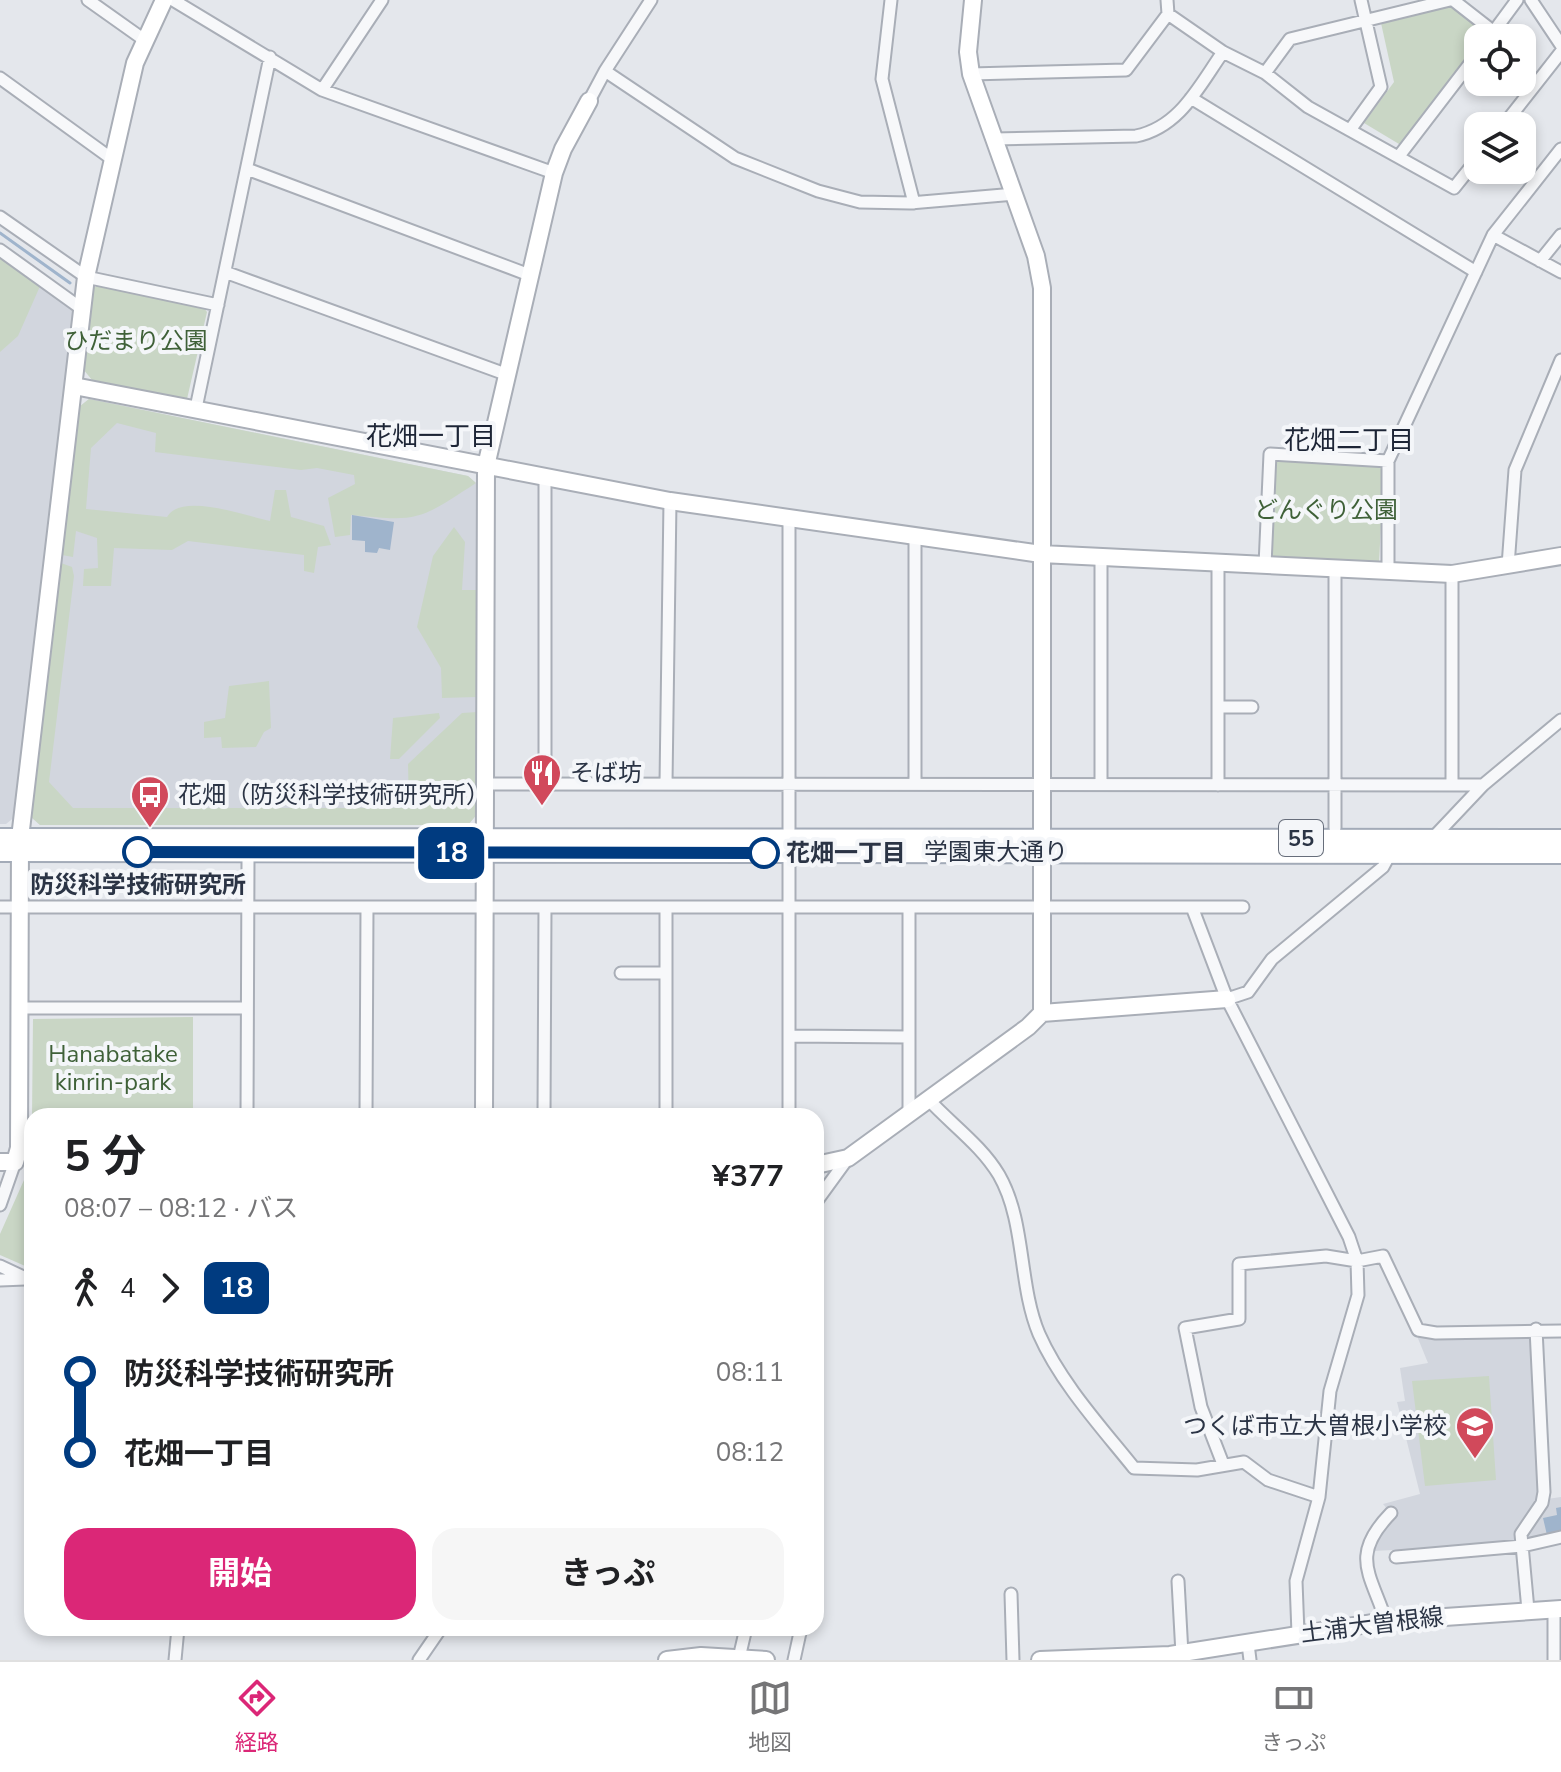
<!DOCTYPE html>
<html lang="ja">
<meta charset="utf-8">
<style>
:root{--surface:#fff;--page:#f6f6f6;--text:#202124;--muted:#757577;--line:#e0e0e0;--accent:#db2777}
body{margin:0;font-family:"Nunito Sans","Noto Sans JP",sans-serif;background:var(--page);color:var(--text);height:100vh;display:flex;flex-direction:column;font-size:30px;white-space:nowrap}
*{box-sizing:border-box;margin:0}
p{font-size:26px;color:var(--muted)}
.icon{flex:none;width:44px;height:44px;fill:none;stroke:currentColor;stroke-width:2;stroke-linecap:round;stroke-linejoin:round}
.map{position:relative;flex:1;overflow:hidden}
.panel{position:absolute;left:24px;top:1108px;width:800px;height:528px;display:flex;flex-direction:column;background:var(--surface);border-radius:24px;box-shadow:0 4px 12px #0003}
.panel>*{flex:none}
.badge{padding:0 16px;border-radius:12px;font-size:28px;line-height:52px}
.buttons{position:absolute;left:1464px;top:24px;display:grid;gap:16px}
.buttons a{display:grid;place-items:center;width:72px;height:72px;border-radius:16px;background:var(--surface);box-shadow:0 4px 12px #0003;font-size:40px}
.map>.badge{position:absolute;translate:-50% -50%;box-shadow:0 0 0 4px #fff}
.legs{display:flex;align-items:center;gap:12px;height:88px;padding:0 40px;font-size:26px}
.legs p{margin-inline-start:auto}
.summary{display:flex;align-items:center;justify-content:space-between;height:136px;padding:0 40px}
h1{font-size:44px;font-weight:700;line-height:60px}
.button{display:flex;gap:16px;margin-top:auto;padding:16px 40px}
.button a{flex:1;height:92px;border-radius:24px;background:var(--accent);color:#fff;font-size:32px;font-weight:700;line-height:92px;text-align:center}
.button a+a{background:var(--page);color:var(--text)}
ul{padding:0 40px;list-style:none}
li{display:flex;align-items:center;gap:28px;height:80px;font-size:30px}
li i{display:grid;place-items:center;width:12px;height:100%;margin:0 10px;background:currentColor}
li i::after{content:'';width:20px;height:20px;margin:-10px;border:6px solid;border-radius:50%;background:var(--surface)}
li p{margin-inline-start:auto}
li:first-child i{background:linear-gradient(#0000 50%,currentColor 0)}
li:last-child i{background:linear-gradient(currentColor 50%,#0000 0)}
.dock{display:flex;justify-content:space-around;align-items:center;height:112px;border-top:2px solid var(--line);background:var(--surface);font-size:22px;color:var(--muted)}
.dock a{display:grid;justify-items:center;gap:4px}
.dock .active{color:var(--accent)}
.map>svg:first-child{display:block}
.built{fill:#d2d6de}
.green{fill:#c9d6c5}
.water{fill:#9fb4cc}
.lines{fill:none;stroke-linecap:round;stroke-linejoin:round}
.stream{stroke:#9fb4cc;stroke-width:3}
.street-casing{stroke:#a9aeb7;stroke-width:15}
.secondary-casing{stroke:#a9aeb7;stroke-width:20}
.primary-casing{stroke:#a3abb8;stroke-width:22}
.street{stroke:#f7f8fa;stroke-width:11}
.secondary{stroke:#fff;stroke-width:16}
.primary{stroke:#fff;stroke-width:18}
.line-1-casing{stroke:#fff;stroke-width:18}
.line-1{stroke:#003b80;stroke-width:12}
.stop-1-dot{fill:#fff;stroke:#003b80;stroke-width:4}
.labels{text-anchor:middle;stroke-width:8;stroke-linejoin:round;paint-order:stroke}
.shield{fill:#f4f6f9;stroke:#676e7b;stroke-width:2}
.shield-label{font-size:22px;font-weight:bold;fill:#2b3445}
.park-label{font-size:24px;fill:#3f6138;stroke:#f4f6f9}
.poi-label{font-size:24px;fill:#2b3445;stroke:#f4f6f9;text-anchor:start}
.street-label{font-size:24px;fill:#2b3445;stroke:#f4f6f9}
.stop-label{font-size:24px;font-weight:bold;fill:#2b3445;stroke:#f4f6f9;text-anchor:start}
.neighbourhood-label{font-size:26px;fill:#1d2536;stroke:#f4f6f9}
</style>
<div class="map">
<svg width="1561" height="1660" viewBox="0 0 1561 1660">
<rect width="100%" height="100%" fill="#e4e7ec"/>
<path class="built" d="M0 255 73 307 76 315 16 816 6 824H0Z
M89 399 468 476 476 483 478 813 468 825H40L31 817 79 407Z
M1532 1335 1540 1500 1561 1497V1535L1517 1544 1373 1551 1377 1537 1394 1517 1383 1504 1420 1494 1397 1402 1405 1401 1400 1368 1428 1363 1417 1336Z"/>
<path class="green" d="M1458 0 1492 27 1485 38H1478V47L1404 147 1364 123 1394 82 1381 23Z
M0 255 41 284 18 336 0 352Z
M99 285 204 308 207 312 187 399 92 380 83 369 93 288Z
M89 399 468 476 476 483C419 520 420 522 351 515L350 535 335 537 328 498 355 484 354 475 317 468 301 470 155 452 156 433 117 423 91 448 86 509 167 517C181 492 246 516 270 521L275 490H286L291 517 324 526 331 545 318 547 314 573 304 571V555L188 541 172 550 114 548 111 586H83L84 569 98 568 97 538 76 531 73 557 62 555 79 407Z
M1276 457 1379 464 1384 468 1379 563 1273 557 1269 553Z
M454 527 465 542 462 590H476L477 697 442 698 441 668 417 627 433 556Z
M61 563 72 567 74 576 49 782 73 808H409L408 764 462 713 477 712 478 813 468 825H40L31 817Z
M269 681 271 728 264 732 256 747 222 748 221 737 204 738V722L225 718 229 686Z
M439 713 440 718 399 759H390L393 718Z
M193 1017V1116H32L33 1019Z
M32 1128V1269L0 1255V1234L32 1162Z
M1489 1376 1496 1480 1425 1486 1412 1381Z"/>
<path class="water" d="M352 515 394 522 390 550 379 548 377 553 365 552V541L352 540Z
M1561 1507V1532L1547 1535 1543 1518 1557 1515 1556 1508Z"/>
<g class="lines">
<path class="stream" d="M0 233 70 283"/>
<defs>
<path id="street" d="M88 0 143 39
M173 0 322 90 554 173
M891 0 882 79 914 203
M1167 0 1168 14 1223 52 1265 73 1308 107 1454 188 1478 158
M1453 0 1494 32
M1531 0 1561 45
M1489 38 1517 0
M605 71 651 0
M1265 73 1290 39 1450 0
M971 74 1126 70 1168 14
M0 78 112 159
M322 90 382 0
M1191 98 1476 272
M589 101 605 71 735 158 818 191 860 202 910 203 1015 194
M1503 126 1561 52
M1350 130 1381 87 1361 0
M994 139 1136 136C1180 127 1199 86 1223 52
M1399 156 1478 53
M247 169 532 276
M0 217 86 277 218 305
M1493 235 1561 272
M0 250 82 309
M1540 261 1561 235
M225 272 508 375
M196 408 270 57
M1101 557V784
M1265 565 1270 454 1388 461
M1508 566 1515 470 1561 360
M1388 571V461L1493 235 1561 149
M1218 707H1252
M545 783V477
M666 783 670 501
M915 783V535
M485 784 1483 785
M1218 785V563
M1452 785V574
M1335 828V568
M789 829V519
M1432 839 1483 785 1561 720
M789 862V1116
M0 907H1192L1227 999 1349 1237 1357 1261 1358 1295 1330 1391 1319 1497 1296 1581 1298 1634
M1192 907H1243
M909 908V1113
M621 973H666
M1227 999 1248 992 1272 959 1383 867 1390 854
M19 1008H246
M789 1036 909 1037
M928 1099C952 1125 981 1145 999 1175 1026 1222 1018 1284 1039 1334 1060 1382 1101 1427 1134 1468L1197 1470 1244 1462 1268 1480 1319 1497
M247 1116 248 861
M366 1116 367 907
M544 1116 545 907
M666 1116V907
M816 1202 848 1158
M0 1205 15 1162
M0 1266 32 1281
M0 1280 25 1279
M1223 1464 1201 1407 1185 1328 1239 1319V1264L1326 1256 1357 1261 1383 1256 1418 1330 1436 1333 1561 1331
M1396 1557 1522 1546 1561 1537
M1178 1581 1182 1654
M1011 1594 1013 1660
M1554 1609V1660
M1528 1610 1521 1534 1542 1503 1544 1492 1536 1329
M1386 1621C1371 1574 1349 1556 1391 1513
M1248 1644 1250 1660
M739 1658 746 1628
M175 1660 178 1628
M419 1660 441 1628
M794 1660 801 1628"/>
<path id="secondary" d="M973 0 968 52 971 74 1036 256 1042 288V1013
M74 386 670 501 1041 554 1452 574 1561 556
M484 1116 486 466 554 173 563 149 589 101
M0 1162H15L19 1148 20 838 86 277 135 63 164 0
M816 1165 848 1158 1028 1027 1042 1013 1227 999
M667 1660 701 1656 766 1660
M1040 1660 1170 1655 1386 1621 1561 1609"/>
<path id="primary" d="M0 838 1561 839
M0 852 1561 854"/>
</defs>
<use href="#street" class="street-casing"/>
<use href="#secondary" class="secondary-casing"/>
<use href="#primary" class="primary-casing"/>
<use href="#street" class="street"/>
<use href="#secondary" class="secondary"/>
<use href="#primary" class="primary"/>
</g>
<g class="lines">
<defs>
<path id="line-1" d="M138 852 764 853"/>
</defs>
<use href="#line-1" class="line-1-casing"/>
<use href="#line-1" class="line-1"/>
</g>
<defs>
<symbol id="restaurant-pin" viewBox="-11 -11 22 30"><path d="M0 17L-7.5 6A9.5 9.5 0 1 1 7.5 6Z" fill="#d1495b" stroke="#f4f6f9"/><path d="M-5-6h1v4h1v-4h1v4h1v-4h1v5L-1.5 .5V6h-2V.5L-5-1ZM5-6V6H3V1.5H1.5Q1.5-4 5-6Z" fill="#fff"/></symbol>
<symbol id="bus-pin" viewBox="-11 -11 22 30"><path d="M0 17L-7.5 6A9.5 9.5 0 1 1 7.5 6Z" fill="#d1495b" stroke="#f4f6f9"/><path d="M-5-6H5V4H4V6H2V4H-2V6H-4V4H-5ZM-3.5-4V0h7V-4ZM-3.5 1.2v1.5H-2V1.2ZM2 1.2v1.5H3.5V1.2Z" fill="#fff"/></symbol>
<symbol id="school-pin" viewBox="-11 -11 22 30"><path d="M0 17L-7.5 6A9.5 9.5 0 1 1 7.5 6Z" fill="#d1495b" stroke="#f4f6f9"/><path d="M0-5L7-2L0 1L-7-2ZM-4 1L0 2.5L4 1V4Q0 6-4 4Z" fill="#fff"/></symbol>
</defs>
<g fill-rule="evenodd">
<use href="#restaurant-pin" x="520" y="751" width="44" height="60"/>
<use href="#bus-pin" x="128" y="773" width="44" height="60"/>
<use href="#school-pin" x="1453" y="1404" width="44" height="60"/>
</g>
<g class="stop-1-dot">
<circle cx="138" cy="852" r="14"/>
<circle cx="764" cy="853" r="14"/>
</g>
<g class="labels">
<rect class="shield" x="1279" y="820" width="44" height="36" rx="6"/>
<g class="shield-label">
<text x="1301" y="846">55</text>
</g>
<g class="park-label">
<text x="136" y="349">ひだまり公園</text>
<text x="1326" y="518">どんぐり公園</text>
<text x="113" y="1062">Hanabatake<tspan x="113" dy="28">kinrin-park</tspan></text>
</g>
<g class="poi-label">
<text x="570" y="781">そば坊</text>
<text x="178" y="803">花畑（防災科学技術研究所）</text>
<text x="1447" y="1434" text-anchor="end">つくば市立大曽根小学校</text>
</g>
<g class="street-label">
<text x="996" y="860">学園東大通り</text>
<text transform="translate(1372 1625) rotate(-7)" y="8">土浦大曽根線</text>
</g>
<g class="stop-label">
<text x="786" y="861">花畑一丁目</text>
<text x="138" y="893" text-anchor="middle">防災科学技術研究所</text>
</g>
<g class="neighbourhood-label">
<text x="431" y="445">花畑一丁目</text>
<text x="1349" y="449">花畑二丁目</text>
</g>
</g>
</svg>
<div class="buttons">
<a><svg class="icon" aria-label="locate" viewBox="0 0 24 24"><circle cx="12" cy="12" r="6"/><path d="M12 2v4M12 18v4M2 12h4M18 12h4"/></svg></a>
<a><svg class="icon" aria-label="layers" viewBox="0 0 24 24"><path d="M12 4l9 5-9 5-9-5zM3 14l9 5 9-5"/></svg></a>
</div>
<b class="badge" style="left:451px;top:853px;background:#003b80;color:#fff">18</b>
<section class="panel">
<div class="summary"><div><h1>5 分</h1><p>08:07 – 08:12 · バス</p></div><b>¥377</b></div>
<div class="legs"><svg class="icon" aria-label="walk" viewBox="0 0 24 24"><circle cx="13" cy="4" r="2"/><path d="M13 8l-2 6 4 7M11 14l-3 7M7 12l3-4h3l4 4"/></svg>4<svg class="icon" aria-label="forward" viewBox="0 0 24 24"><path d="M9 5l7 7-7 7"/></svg><b class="badge" style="background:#003b80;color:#fff">18</b></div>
<ul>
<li><i style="color:#003b80"></i><b>防災科学技術研究所</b><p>08:11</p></li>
<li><i style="color:#003b80"></i><b>花畑一丁目</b><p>08:12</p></li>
</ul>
<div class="button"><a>開始</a><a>きっぷ</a></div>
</section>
</div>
<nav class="dock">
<a class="active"><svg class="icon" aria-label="directions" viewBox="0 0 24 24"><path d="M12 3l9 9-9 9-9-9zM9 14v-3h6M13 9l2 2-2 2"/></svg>経路</a>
<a><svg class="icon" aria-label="map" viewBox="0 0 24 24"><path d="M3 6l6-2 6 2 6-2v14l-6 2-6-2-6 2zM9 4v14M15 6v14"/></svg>地図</a>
<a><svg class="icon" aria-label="tickets" viewBox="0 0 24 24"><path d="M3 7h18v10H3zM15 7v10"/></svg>きっぷ</a>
</nav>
